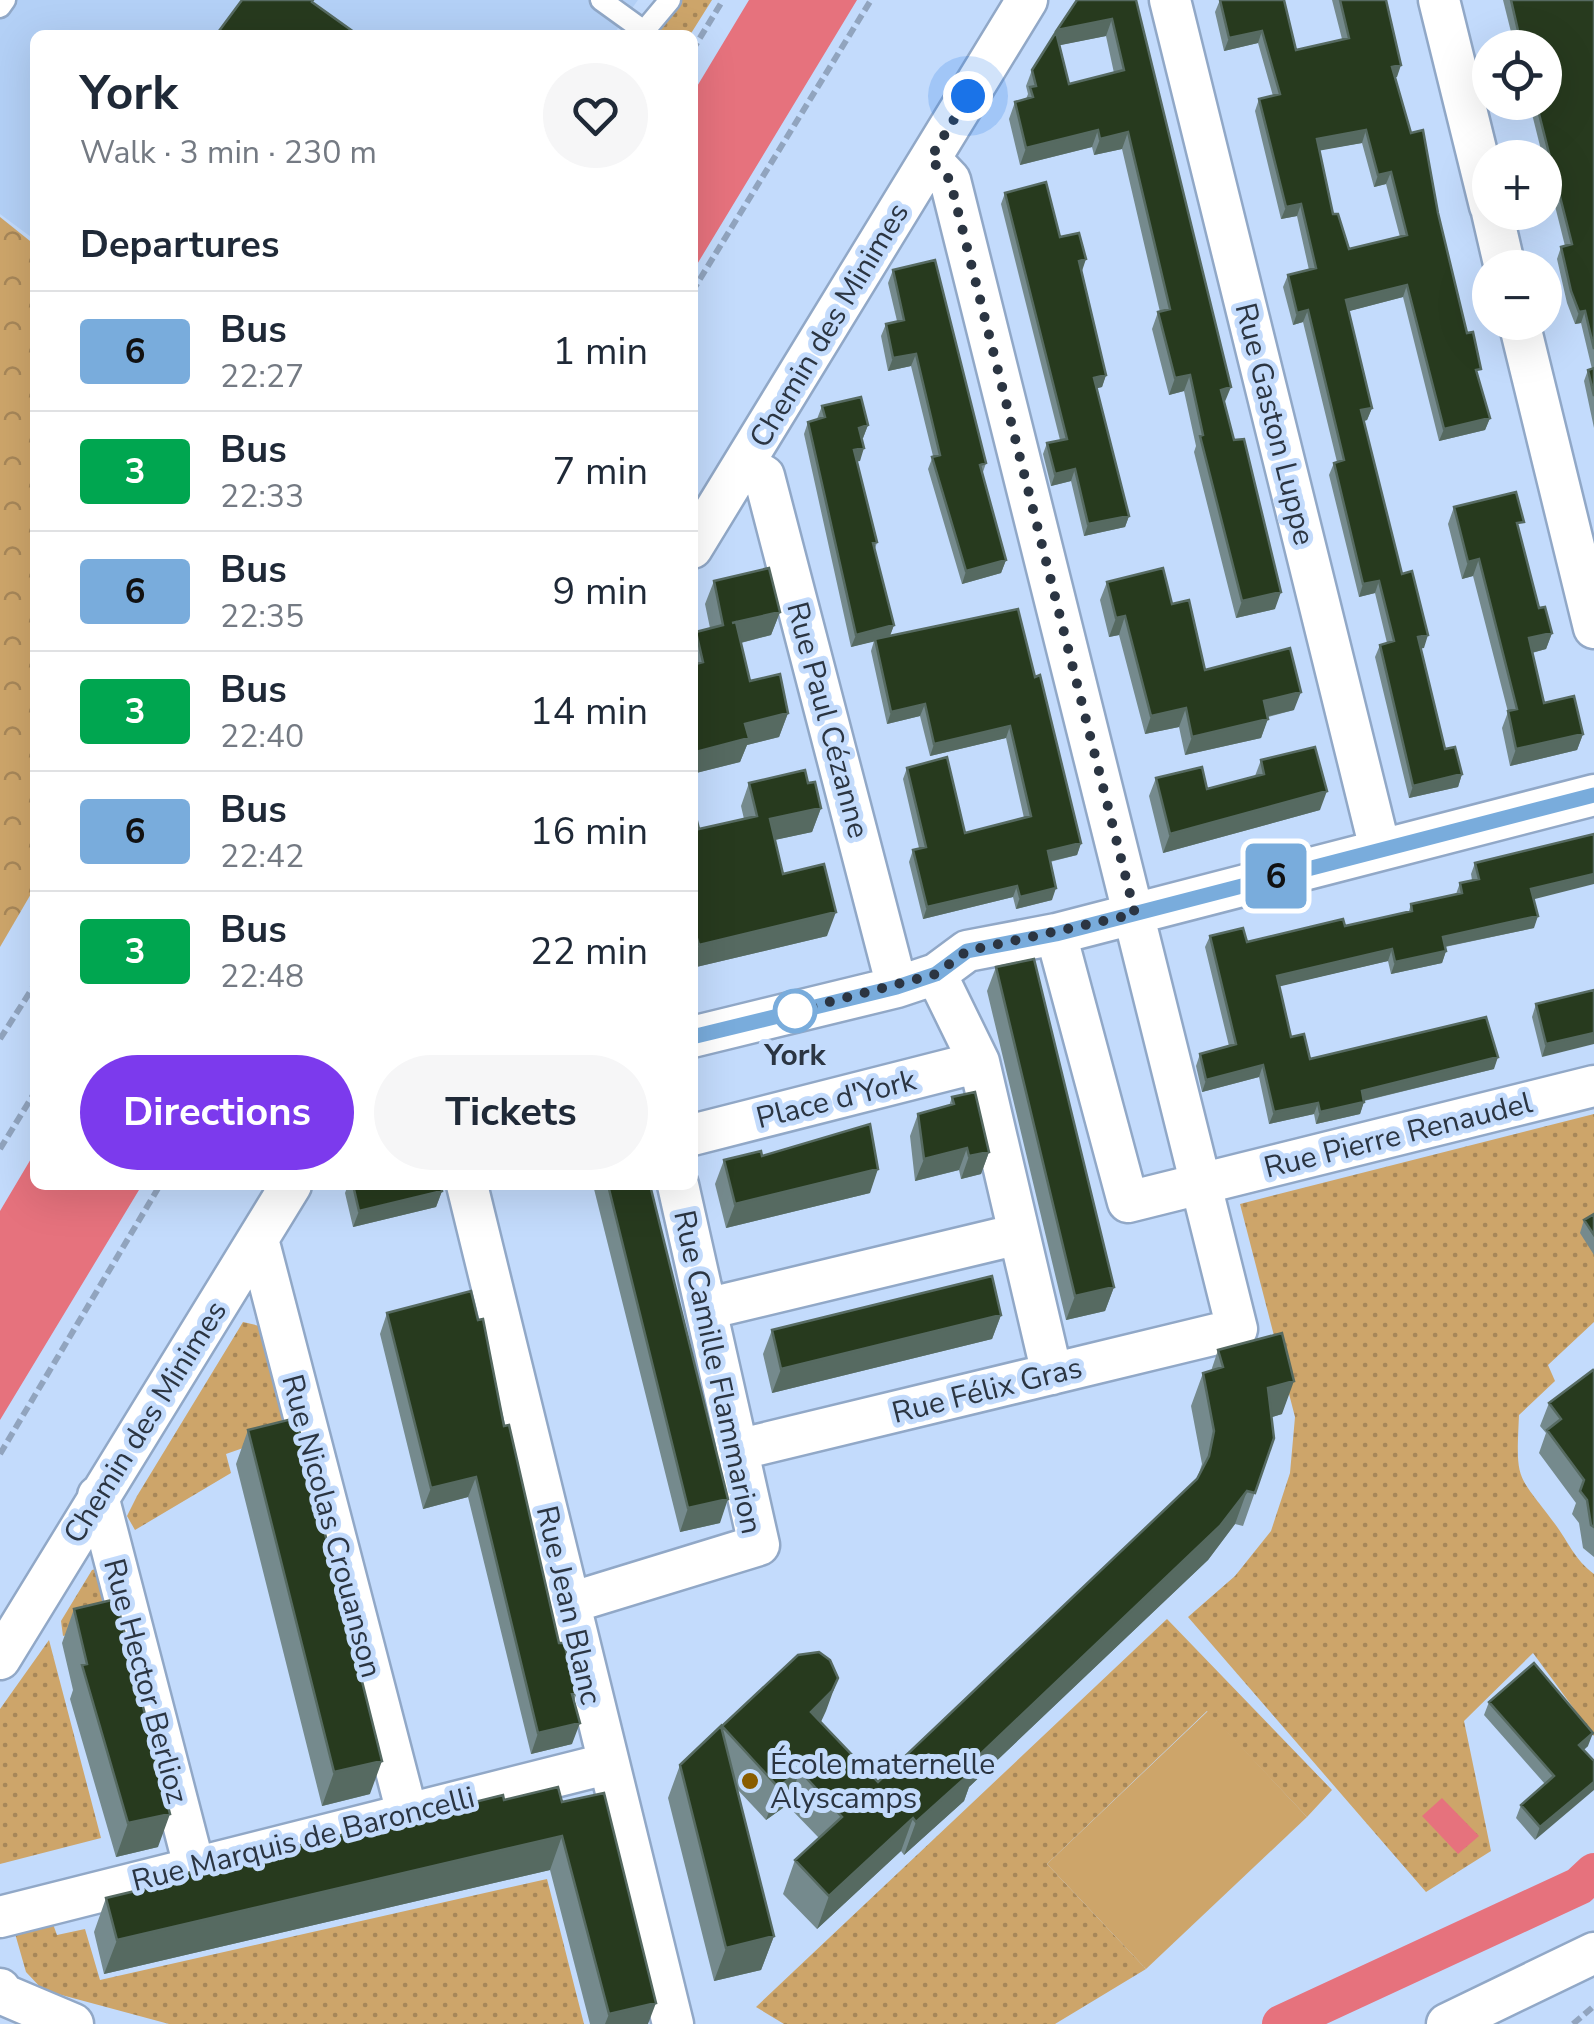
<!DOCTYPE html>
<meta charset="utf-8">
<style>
:root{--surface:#fff;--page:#f6f6f7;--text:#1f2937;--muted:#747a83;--line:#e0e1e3;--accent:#7c3aed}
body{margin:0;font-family:"Nunito Sans",sans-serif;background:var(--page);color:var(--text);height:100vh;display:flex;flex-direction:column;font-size:38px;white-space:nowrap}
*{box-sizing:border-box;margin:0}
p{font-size:32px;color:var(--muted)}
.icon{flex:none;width:55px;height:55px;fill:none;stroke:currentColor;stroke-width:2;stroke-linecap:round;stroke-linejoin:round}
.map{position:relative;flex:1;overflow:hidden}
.drawer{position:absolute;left:30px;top:30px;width:668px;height:1160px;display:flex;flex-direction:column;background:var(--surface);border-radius:15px;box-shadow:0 10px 40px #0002}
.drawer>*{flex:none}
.badge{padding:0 20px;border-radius:8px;font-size:35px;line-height:65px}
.tools{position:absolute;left:1472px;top:30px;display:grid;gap:20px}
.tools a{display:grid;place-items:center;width:90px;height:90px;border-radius:50%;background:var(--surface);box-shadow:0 10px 40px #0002;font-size:50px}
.you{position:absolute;width:50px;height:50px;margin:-25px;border:8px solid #fff;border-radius:50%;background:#1a73e8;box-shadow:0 0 0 15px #1a73e833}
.map>.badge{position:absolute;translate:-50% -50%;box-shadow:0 0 0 5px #fff}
h2{padding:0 50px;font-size:38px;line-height:90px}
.round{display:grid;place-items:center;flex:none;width:105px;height:105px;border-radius:52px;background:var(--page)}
.head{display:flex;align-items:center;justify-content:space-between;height:170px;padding:0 50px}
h1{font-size:48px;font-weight:700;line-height:75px}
.action{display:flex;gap:20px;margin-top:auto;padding:20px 50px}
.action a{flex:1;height:115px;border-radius:60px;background:var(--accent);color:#fff;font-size:40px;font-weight:700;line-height:115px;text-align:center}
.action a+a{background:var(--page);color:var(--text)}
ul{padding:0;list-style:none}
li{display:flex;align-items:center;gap:30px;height:120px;padding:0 50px;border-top:2px solid var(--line)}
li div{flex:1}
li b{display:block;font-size:38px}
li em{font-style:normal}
li .badge{min-width:110px;font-weight:700;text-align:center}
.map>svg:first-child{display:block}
.built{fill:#b3d0f6}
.grass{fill:url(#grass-dots)}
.forest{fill:url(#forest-crowns)}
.pitch{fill:#cda56a}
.water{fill:#e6727d}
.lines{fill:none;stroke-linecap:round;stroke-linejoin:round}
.canal{stroke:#e6727d;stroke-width:38}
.lane-casing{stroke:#91a8c7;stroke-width:25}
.street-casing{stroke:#91a8c7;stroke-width:45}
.path{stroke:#91a4be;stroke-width:6;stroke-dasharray:10 5;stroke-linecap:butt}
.lane{stroke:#fff;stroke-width:20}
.street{stroke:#fff;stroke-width:40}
.wall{fill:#758a8d;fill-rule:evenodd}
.shaded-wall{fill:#566a61}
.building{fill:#273a1e;stroke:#566a61;stroke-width:2.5;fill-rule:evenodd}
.line-casing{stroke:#fff;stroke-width:22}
.line{stroke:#79acdc;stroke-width:15}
.walk{stroke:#2b3542;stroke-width:10;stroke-dasharray:0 18}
.stop-dot{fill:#fff;stroke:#79acdc;stroke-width:5}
.poi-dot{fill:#895c00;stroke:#c3dbfc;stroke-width:4}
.labels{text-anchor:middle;stroke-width:10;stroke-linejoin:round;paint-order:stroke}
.street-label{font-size:30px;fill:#2b3542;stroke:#c3dbfc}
.stop-label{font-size:30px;font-weight:bold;fill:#2b3542;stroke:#c3dbfc}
.poi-label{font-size:30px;fill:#2b3542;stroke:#c3dbfc;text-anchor:start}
</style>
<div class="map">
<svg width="1594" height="2024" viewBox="0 0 1594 2024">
<defs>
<pattern id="grass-dots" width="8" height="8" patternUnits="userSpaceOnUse" patternTransform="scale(2.5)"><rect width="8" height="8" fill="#cda56a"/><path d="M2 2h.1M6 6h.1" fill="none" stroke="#a78759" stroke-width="1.8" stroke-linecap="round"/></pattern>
<pattern id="forest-crowns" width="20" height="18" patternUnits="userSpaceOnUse" patternTransform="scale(2.5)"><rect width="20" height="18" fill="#cda56a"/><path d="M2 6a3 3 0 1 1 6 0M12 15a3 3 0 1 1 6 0" fill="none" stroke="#a78759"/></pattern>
</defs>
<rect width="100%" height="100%" fill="#c3dbfc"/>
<path class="built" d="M0 0H638L613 35H35V240L0 214Z"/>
<path class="grass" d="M674 0H712L690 35H646Z
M1594 1114V1322L1548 1365 1555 1381 1519 1415C1516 1483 1516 1472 1555 1524 1569 1543 1575 1560 1594 1574V1736L1533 1653 1464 1721 1491 1851 1426 1892 1188 1617 1235 1576 1271 1531 1290 1473 1295 1417 1240 1204Z
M243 1322 268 1328 291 1431 226 1454 231 1473 135 1530 127 1516 137 1496Z
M102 1567 114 1623 63 1636 61 1621 92 1570Z
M1167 1619 1332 1790 1307 1817 1207 1711 1047 1864 1146 1969 1055 2024H784L756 2007Z
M49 1640 101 1838 0 1864V1709Z
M547 1879 584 2024H169L43 1990 26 1972 12 1923 50 1916 57 1935 85 1929 100 1980Z"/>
<path class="forest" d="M0 217 35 245V887L0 947Z"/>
<path class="pitch" d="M1208 1711 1307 1817 1146 1969 1047 1864Z"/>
<path class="water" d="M749 0H857L693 271V93Z
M35 1152V1185H142L0 1420V1211Z
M1442 1798 1479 1836 1458 1854 1422 1816Z"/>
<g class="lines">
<path class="canal" d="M1281 2024 1579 1886 1594 1872"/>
<defs>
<path id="lane" d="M601 0 644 31 670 0
M0 7 5 0"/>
<path id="street" d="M1170 0 1380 849
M1439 0 1490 206
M1492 212 1505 268
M1519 322 1594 628
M744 464 764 476 897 987
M692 548 1027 0
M1056 934 1128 1202 1594 1086
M936 974 979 1062 1052 1374
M692 1037 897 987 936 974 967 951 1056 934 1594 795
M692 1135 979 1062
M467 1185 673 2024
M258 1239 407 1813
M706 1309 1019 1234
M737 1450 1237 1329 950 180 930 159
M98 1496 194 1866
M570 1603 759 1545 678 1185
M0 1659 291 1185
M0 1917 606 1764
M0 1989 2 1994 73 2024
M1447 2024 1594 1953"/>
</defs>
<use href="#lane" class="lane-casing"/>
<use href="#street" class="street-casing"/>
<path class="path" d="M692 51 723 0
M692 292 871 0
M0 1039 35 984
M0 1149 35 1092
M0 1454 160 1185
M1573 2024 1594 2006"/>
<use href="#lane" class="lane"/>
<use href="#street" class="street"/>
</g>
<path class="wall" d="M1077 0H1136L1225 403 1275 609 1236 618 1194 452 1196 446 1184 391 1169 395 1152 329 1158 312H1160L1122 149 1094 155 1092 147 1020 165 1009 119 1015 102 1026 99 1028 94 1026 86 1032 70ZM1106 36 1114 73 1069 84 1060 45Z
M1220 0 1296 50 1342 39 1332 0H1386L1397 77H1395L1411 133 1438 213 1478 378 1490 418 1485 430 1439 441 1403 297 1349 311 1372 408 1367 420 1364 421 1402 574 1424 648H1420L1445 749 1462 774 1458 787 1409 798 1375 657 1380 645 1387 643 1375 593 1359 597 1329 475 1334 463 1337 462 1303 322 1293 325 1283 287 1288 275 1309 270 1297 216 1281 219 1255 111 1259 99 1273 96 1258 43 1224 51 1215 12ZM1362 143 1374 187 1386 184 1400 237 1349 249 1333 214 1319 150Z
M1503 0H1594V428L1584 381 1588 370 1592 369 1581 323 1575 324 1567 303 1557 259 1561 247 1565 246 1545 166V158H1543L1529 102H1545V48H1515Z
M1005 193 1060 237 1082 271 1106 375 1102 387 1097 388 1129 516 1125 527 1084 536 1071 481 1051 486 1043 454 1047 443 1060 440 1001 204Z
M893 270 986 463 982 475 1006 560 1001 573 962 584 928 469 933 456 911 366 888 371 881 336 886 324 897 321 888 283Z
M822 406 868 425 863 438H862L860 461H857L877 542 875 549 894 625 890 636 1035 677 1081 843 1077 855 1050 862 1052 900 1016 909 1013 897 923 919 909 862 913 850 919 848 903 779 907 768 965 833 1024 818 1006 738 930 756 920 716 887 724 871 651 874 641 851 647 804 434 808 422 817 419Z
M1454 507 1520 533 1539 608 1552 633 1546 649 1532 653 1544 703 1583 734 1577 750 1510 766 1502 728 1508 712 1473 576 1462 579 1448 524Z
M714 581 780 612 771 635 741 643 750 681 788 713 779 737 747 745 740 762 692 774V642L696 632 710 628 705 604Z
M1107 582 1172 604 1205 670 1294 710 1268 717 1261 738 1185 755 1179 727 1145 734 1119 635 1109 637 1100 600Z
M1261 760 1320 810 1163 853 1149 796 1156 778 1207 789 1255 776Z
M749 783H808L821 808 812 832 774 840 783 874 827 936 692 968V801L699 829 744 819 741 806Z
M1475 863 1534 899V928L1445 947 1446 951 1442 963 1391 974 1388 961 1279 986 1291 1037 1310 1059 1494 1069 1364 1101 1360 1114 1316 1124 1314 1114 1269 1124 1259 1077 1202 1092 1196 1066 1200 1054 1229 1046 1205 947 1210 936 1247 942 1345 926 1409 911 1411 904 1456 894 1460 883 1472 880 1471 874Z
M996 967 1114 1287 1105 1311 1066 1320 987 991Z
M1594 990 1542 1057 1532 1017 1536 1004Z
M952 1097 989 1152 981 1174 961 1179 959 1170 915 1181 910 1136 918 1114 949 1106Z
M762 1156 870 1193 726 1228 715 1184 724 1160Z
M348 1185H441L442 1191 436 1207 353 1227 345 1193Z
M593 1185H650L720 1523 680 1532Z
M1594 1214V1255L1580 1233 1584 1220Z
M387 1313 504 1426 559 1643 577 1693 574 1701 572 1744 531 1754 468 1497 423 1509 380 1334Z
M1001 1315 992 1339 772 1393 763 1354 772 1330Z
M1218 1350 1282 1414 1272 1417 1274 1438 1243 1526 1235 1524 1208 1560 969 1787 964 1801 904 1855 901 1851 817 1929 783 1894 795 1860 819 1838 787 1805 766 1820 737 1789 774 1936 761 1970 714 1981 668 1798 680 1765 798 1655 821 1723 878 1782 1197 1479 1202 1464 1191 1406 1203 1373 1211 1371Z
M1594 1371V1557L1583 1548 1579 1523 1572 1514 1576 1503 1539 1453 1546 1433 1540 1426 1549 1403Z
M248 1430 370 1794 322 1806 236 1464Z
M74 1609 158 1847 116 1857 70 1699 73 1690 62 1643Z
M1489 1702 1588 1746 1584 1750 1535 1840 1516 1818 1521 1805 1545 1784 1484 1715Z
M504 1800 562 1802 648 2024H590L550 1870 104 1974 94 1932 106 1898 157 1886 159 1880Z"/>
<path class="shaded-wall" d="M1112 19 1106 36 1051 47 1057 30Z
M1262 31 1258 43 1224 51 1229 38Z
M1401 65 1397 77 1388 79 1392 67Z
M1098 130 1092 147 1020 165 1026 148Z
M1366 130 1362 143 1312 152 1317 139Z
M1128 132 1122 149 1094 155 1100 139Z
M1391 172 1386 184 1374 187 1378 175Z
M1301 204 1297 216 1281 219 1286 207Z
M1086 259 1082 271 1074 273 1079 261Z
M1407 285 1403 297 1342 313 1346 300Z
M1308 310 1303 322 1293 325 1297 313Z
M1585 311 1581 323 1575 324 1579 312Z
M916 354 911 366 888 371 893 358Z
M1106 375 1102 387 1090 390 1094 378Z
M1190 375 1184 391 1169 395 1175 378Z
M1231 387 1224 404 1221 390Z
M1372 408 1367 420 1357 423 1361 410Z
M1490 418 1485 430 1439 441 1444 429Z
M868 425 863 438 854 440 859 428Z
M864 448 860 461 850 463 854 450Z
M1075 469 1071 481 1051 486 1055 474Z
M1129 516 1125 527 1084 536 1088 524Z
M1479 559 1473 576 1462 579 1468 562Z
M1006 560 1001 573 962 584 966 571Z
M1379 581 1375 593 1359 597 1363 584Z
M1281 592 1275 609 1236 618 1242 601Z
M780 612 771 635 724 647 732 623Z
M1125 616 1119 635 1109 637 1116 618Z
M894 625 889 638 851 647 856 635Z
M1552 633 1546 649 1523 655 1529 638Z
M1428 635 1424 648 1413 650 1418 637Z
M1301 692 1294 710 1257 719 1264 701Z
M925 704 920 716 887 724 891 712Z
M1186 708 1179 727 1145 734 1151 716Z
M788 713 779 737 747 745 740 762 692 774V753L745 724Z
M1268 719 1261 738 1185 755 1192 737Z
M1010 726 1006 738 930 756 934 744Z
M1583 734 1577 750 1510 766 1516 749Z
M1462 774 1458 787 1409 798 1413 786Z
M1327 791 1320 810 1163 853 1170 834Z
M821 808 812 832 761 843 770 819Z
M1081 843 1077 855 1043 863 1048 851Z
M1594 874V884L1527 901 1531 889Z
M1017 886 1013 897 923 919 927 907Z
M1056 888 1052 900 1016 909 1020 897Z
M836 912 827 936 692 968V963L699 945Z
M1538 916 1534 928 1438 948 1443 937Z
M1392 949 1388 961 1273 988 1277 976Z
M1446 951 1442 963 1391 974 1395 962Z
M1594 1033V1044L1542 1057 1546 1044Z
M1498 1057 1494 1069 1358 1102 1362 1091Z
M1263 1065 1259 1077 1202 1092 1206 1080Z
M1364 1102 1360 1114 1316 1124 1320 1112Z
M1318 1103 1314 1114 1269 1124 1274 1112Z
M967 1148 959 1170 915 1181 924 1159Z
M989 1152 981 1174 961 1179 969 1156Z
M878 1169 870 1193 726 1228 735 1204Z
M442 1191 436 1207 353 1227 359 1211Z
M1114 1287 1105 1311 1066 1320 1075 1296Z
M1001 1315 992 1339 772 1393 781 1369Z
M1294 1381 1282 1414 1256 1422 1268 1388Z
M476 1477 468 1497 423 1509 431 1488Z
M1247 1491 1235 1524 1208 1560 969 1787 964 1801 904 1855 916 1822 971 1763Z
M728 1499 720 1523 680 1532 688 1508Z
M838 1678 826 1711 820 1724 811 1712Z
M580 1723 572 1744 531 1754 538 1733Z
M1593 1733 1588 1746 1575 1757 1579 1745Z
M382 1761 370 1794 322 1806 334 1772Z
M800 1771 787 1805 766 1820 778 1787Z
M1594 1782V1790L1535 1840 1540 1827Z
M170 1814 158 1847 116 1857 128 1823Z
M913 1818 901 1851 817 1929 829 1896Z
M562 1836 550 1870 104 1974 117 1940Z
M774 1936 761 1970 714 1981 726 1948Z
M656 2003 648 2024H605L609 2014Z"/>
<path class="building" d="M242 0H313L312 2 358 35H216Z
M1077 0H1136L1231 387 1221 390 1234 440 1244 439 1281 592 1242 601 1200 436 1203 435 1190 375 1175 378 1158 312 1170 309 1128 132 1100 139 1098 130 1026 148 1015 102 1033 97 1030 87 1036 86 1032 70 1056 32 1069 84 1124 70 1112 19 1057 30Z
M1220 0H1284L1296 50 1349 38 1340 0H1386L1401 65 1392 67 1411 133 1423 130 1438 213 1467 333 1473 332 1481 369 1476 370 1490 418 1444 429 1407 285 1346 300 1372 408 1361 410 1402 574 1412 571 1428 635 1418 637 1445 749 1455 747 1462 774 1413 786 1380 645 1394 641 1379 581 1363 584 1334 463 1344 460 1308 310 1297 313 1288 275 1316 268 1301 204 1286 207 1259 99 1280 94 1262 31 1229 38ZM1366 130 1378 175 1391 172 1407 235 1349 249 1338 214H1333L1317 139Z
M1511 0H1594V349L1585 311 1579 312 1571 291 1561 247 1572 244 1536 102H1545V48H1522Z
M1046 182 1060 237 1079 233 1086 259 1079 261 1106 375 1094 378 1129 516 1088 524 1075 469 1055 474 1047 443 1067 439 1005 193Z
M935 260 986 463 980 465 1006 560 966 571 932 457 940 455 916 354 893 358 886 324 904 320 893 270Z
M1594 368V396L1588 370Z
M861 397 868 425 859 428 864 448 854 450 877 542 873 543 894 625 856 635 808 422 825 417 822 406Z
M1516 492 1524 522 1517 523 1539 608 1545 607 1552 633 1529 638 1544 703 1574 696 1583 734 1516 749 1508 711 1517 709 1479 559 1468 562 1454 507Z
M769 568 780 612 732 623 736 622 750 681 780 674 788 713 745 724 749 738 692 753V665L703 662 696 632 723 625 714 581Z
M1163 568 1172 604 1189 600 1205 670 1290 648 1301 692 1264 701 1268 719 1192 737 1186 708 1151 716 1125 616 1116 618 1107 582Z
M1018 609 1035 677 1040 675 1081 843 1048 851 1056 888 1020 897 1017 886 927 907 913 850 926 847 907 768 947 757 965 833 1031 816 1010 726 934 744 925 704 891 712 875 639Z
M1315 747 1327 791 1170 834 1156 778 1202 767 1207 789 1264 774 1261 760Z
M805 770 808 783 815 782 821 808 770 819 783 874 824 864 836 912 699 945 692 922V801L699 829 757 816 749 783Z
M1594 834V874L1531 889 1538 916 1443 937 1446 951 1395 962 1392 949 1277 976 1291 1037 1304 1034 1310 1059 1486 1017 1498 1057 1362 1091 1364 1102 1320 1112 1318 1103 1274 1112 1263 1065 1206 1080 1200 1054 1236 1044 1210 936 1243 928 1247 942 1343 919 1345 926 1412 911 1411 904 1462 893 1460 883 1479 879 1475 863Z
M1034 959 1114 1287 1075 1296 996 967Z
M1594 990V1033L1546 1044 1536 1004Z
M975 1092 989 1152 969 1156 967 1148 924 1159 918 1114 954 1104 952 1097Z
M870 1124 878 1169 735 1204 724 1160 761 1151 762 1156Z
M353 1185H441L442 1191 359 1211Z
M608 1185H650L728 1499 688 1508Z
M1594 1214V1235L1584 1220Z
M992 1276 1001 1315 781 1369 772 1330Z
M471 1291 478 1320 483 1319 504 1426 509 1425 559 1643H564L577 1693 572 1694 580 1723 538 1733 476 1477 431 1488 387 1313Z
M1282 1333 1294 1381 1268 1388 1274 1438 1255 1493 1247 1491 1220 1526 971 1763 976 1768 916 1822 913 1818 829 1896 795 1860 842 1817 800 1771 778 1787 722 1726 798 1655 819 1652 830 1660 838 1678 832 1691 811 1712 878 1782 1197 1479 1209 1456 1214 1431 1203 1373 1223 1367 1218 1350Z
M1593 1370 1594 1371V1527L1591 1525 1587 1500 1580 1491 1584 1480 1547 1430 1561 1419 1549 1403Z
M296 1418 382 1761 334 1772 248 1430Z
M116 1599 170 1814 128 1823 82 1665 87 1664 74 1609Z
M1534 1663 1593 1733 1579 1745 1594 1761V1782L1540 1827 1521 1805 1554 1776 1489 1702Z
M721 1726 774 1936 726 1948 680 1765Z
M558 1787 562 1802 604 1793 656 2003 609 2014 562 1836 117 1940 106 1898 160 1885 159 1880 503 1795 504 1800Z"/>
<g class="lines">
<defs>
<path id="line" d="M692 1037 897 987 936 974 967 951 1056 934 1594 795"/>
</defs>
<use href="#line" class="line-casing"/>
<use href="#line" class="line"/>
<path class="walk" d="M795 1011 936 974 967 951 1135 914 950 180 930 159 968 96"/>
</g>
<circle class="stop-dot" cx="795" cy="1011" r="20"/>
<circle class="poi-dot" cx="750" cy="1781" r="10"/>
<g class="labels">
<g class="street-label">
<text transform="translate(829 325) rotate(-59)" y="10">Chemin des Minimes</text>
<text transform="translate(1275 424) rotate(76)" y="10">Rue Gaston Luppe</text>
<text transform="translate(828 720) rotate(75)" y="10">Rue Paul Cézanne</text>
<text transform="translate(836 1099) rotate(-14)" y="10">Place d'York</text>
<text transform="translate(1398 1135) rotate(-14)" y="10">Rue Pierre Renaudel</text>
<text transform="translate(718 1372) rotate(78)" y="10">Rue Camille Flammarion</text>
<text transform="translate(987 1390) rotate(-14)" y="10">Rue Félix Gras</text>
<text transform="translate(145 1422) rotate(-58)" y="10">Chemin des Minimes</text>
<text transform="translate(332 1526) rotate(75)" y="10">Rue Nicolas Crouanson</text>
<text transform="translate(569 1605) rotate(77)" y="10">Rue Jean Blanc</text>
<text transform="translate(146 1681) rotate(75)" y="10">Rue Hector Berlioz</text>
<text transform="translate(303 1839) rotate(-14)" y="10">Rue Marquis de Baroncelli</text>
</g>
<g class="stop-label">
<text x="795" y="1065">York</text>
</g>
<g class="poi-label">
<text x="770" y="1774">École maternelle<tspan x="770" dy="34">Alyscamps</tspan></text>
</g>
</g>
</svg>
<div class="tools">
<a><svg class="icon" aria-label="locate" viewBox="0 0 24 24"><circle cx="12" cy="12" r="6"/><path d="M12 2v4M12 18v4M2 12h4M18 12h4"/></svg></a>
<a>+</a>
<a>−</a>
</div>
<div class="you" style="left:968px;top:96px"></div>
<b class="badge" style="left:1276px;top:876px;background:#79acdc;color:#111">6</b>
<section class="drawer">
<div class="head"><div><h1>York</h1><p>Walk · 3 min · 230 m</p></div><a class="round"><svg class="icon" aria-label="heart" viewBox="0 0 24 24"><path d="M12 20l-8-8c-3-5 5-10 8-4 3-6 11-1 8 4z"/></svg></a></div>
<h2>Departures</h2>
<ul>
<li><span class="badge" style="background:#79acdc;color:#111">6</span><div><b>Bus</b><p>22:27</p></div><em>1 min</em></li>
<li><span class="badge" style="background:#00a650;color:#fff">3</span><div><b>Bus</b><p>22:33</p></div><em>7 min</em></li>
<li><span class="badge" style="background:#79acdc;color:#111">6</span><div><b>Bus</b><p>22:35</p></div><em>9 min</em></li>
<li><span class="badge" style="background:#00a650;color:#fff">3</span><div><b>Bus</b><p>22:40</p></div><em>14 min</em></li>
<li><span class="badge" style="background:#79acdc;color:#111">6</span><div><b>Bus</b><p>22:42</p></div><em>16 min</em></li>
<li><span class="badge" style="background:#00a650;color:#fff">3</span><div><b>Bus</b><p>22:48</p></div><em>22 min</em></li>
</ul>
<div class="action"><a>Directions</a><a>Tickets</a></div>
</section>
</div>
